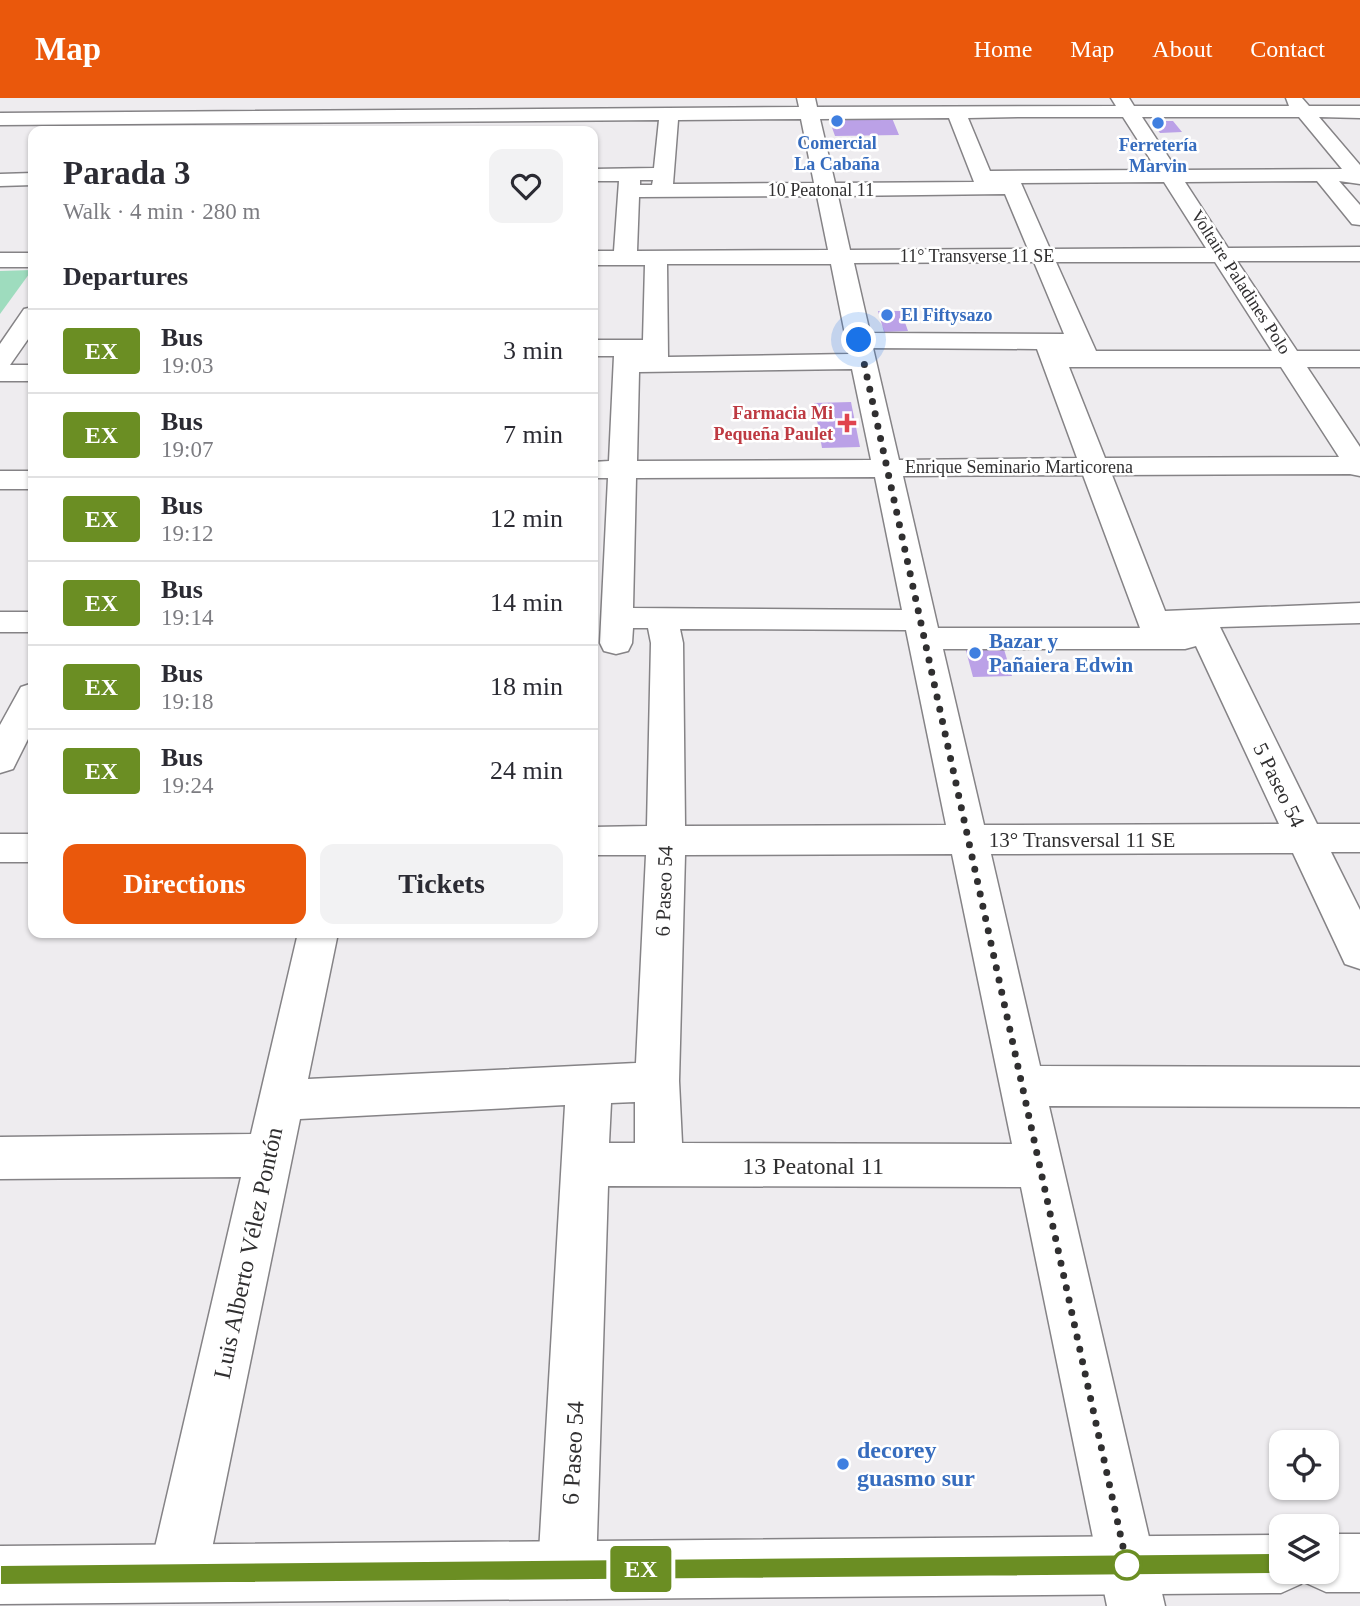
<!DOCTYPE html>
<meta charset="utf-8">
<style>
:root{--surface:#fff;--page:#f2f2f3;--text:#2b2b33;--muted:#7c7c81;--line:#e1e1e2;--accent:#ea580c}
body{margin:0;font-family:"Times New Roman",serif;background:var(--page);color:var(--text);height:100vh;display:flex;flex-direction:column;font-size:26px;white-space:nowrap}
*{box-sizing:border-box;margin:0}
p{font-size:23px;color:var(--muted)}
.icon{flex:none;width:38px;height:38px;fill:none;stroke:currentColor;stroke-width:2;stroke-linecap:round;stroke-linejoin:round}
.map{position:relative;flex:1;overflow:hidden}
.side{position:absolute;left:28px;top:28px;width:570px;height:812px;display:flex;flex-direction:column;background:var(--surface);border-radius:14px;box-shadow:0 2px 5px #0004}
.side>*{flex:none}
.badge{padding:0 14px;border-radius:5px;font-size:24px;line-height:46px}
.buttons{position:absolute;left:1269px;top:1332px;display:grid;gap:14px}
.buttons a{display:grid;place-items:center;width:70px;height:70px;border-radius:14px;background:var(--surface);box-shadow:0 2px 5px #0004;font-size:35px}
.you{position:absolute;width:35px;height:35px;margin:-18px;border:5px solid #fff;border-radius:50%;background:#1a73e8;box-shadow:0 0 0 10px #1a73e833}
.map>.badge{position:absolute;translate:-50% -50%;box-shadow:0 0 0 4px #fff}
h2{padding:0 35px;font-size:26px;line-height:63px}
.round{display:grid;place-items:center;flex:none;width:74px;height:74px;border-radius:14px;background:var(--page)}
.headline{display:flex;align-items:center;justify-content:space-between;height:119px;padding:0 35px}
h1{font-size:33px;font-weight:600;line-height:52px}
.action{display:flex;gap:14px;margin-top:auto;padding:14px 35px}
.action a{flex:1;height:80px;border-radius:14px;background:var(--accent);color:#fff;font-size:28px;font-weight:600;line-height:80px;text-align:center}
.action a+a{background:var(--page);color:var(--text)}
ul{padding:0;list-style:none}
li{display:flex;align-items:center;gap:21px;height:84px;padding:0 35px;border-top:2px solid var(--line)}
li div{flex:1}
li b{display:block;font-size:26px}
li em{font-style:normal}
li .badge{min-width:77px;font-weight:700;text-align:center}
header{display:flex;align-items:center;gap:42px;box-sizing:border-box;height:98px;padding:0 35px;background:var(--accent);color:#fff}
header strong{font-size:33px}
nav{display:flex;gap:38px;margin-inline-start:auto;font-size:24px}
.map>svg:first-child{display:block}
.green{fill:#9edcbe}
.building{fill:#bba1e7}
.lines{fill:none;stroke-linecap:round;stroke-linejoin:round}
.minor-casing{stroke:#858386;stroke-width:3}
.major-casing{stroke:#858386;stroke-width:3}
.minor{fill:#fff;fill-rule:evenodd}
.major{fill:#fff;fill-rule:evenodd}
.line{fill:#6b8e23;stroke:#fff;stroke-width:2}
.walk{stroke:#302f30;stroke-width:7;stroke-dasharray:0 12.6}
.shop-dot{fill:#3f7fe0;stroke:#fff;stroke-width:2.5}
.health-dot{fill:#e0444e;stroke:#fff;stroke-width:2.5}
.stop-dot{fill:#fff;stroke:#6b8e23;stroke-width:3.5}
.labels{text-anchor:middle;stroke-width:5;stroke-linejoin:round;paint-order:stroke}
.far-shop-label{font-size:18px;font-weight:bold;fill:#366cbe;stroke:#fff}
.far-street-label{font-size:18px;fill:#302f30;stroke:#fff}
.far-health-label{font-size:18px;font-weight:bold;fill:#be3a42;stroke:#fff;text-anchor:end}
.shop-label{font-size:21px;font-weight:bold;fill:#366cbe;stroke:#fff;text-anchor:start}
.street-label{font-size:21px;fill:#302f30;stroke:#fff}
.near-street-label{font-size:24px;fill:#302f30;stroke:#fff}
.near-shop-label{font-size:24px;font-weight:bold;fill:#366cbe;stroke:#fff;text-anchor:start}
</style>
<header>
<strong>Map</strong>
<nav><a>Home</a><a>Map</a><a>About</a><a>Contact</a></nav>
</header>
<div class="map">
<svg width="1360" height="1508" viewBox="0 0 1360 1508">
<rect width="100%" height="100%" fill="#eeecef"/>
<path class="green" d="M32 172 0 216V173Z"/>
<path class="building" d="M892 20 899 37 835 38 829 21Z
M1151 23H1173L1182 34 1160 35Z
M878 213H901L908 233 884 234Z
M851 304 860 349 822 350 814 305Z
M1003 548 1012 578 973 579 965 549Z"/>
<g class="lines">
<defs>
<path id="minor" d="M797 0H815L817 9 1116 8 1111 0H1129L1134 8H1289L1286 0H1302L1309 8H1360V20L1319 19 1360 67V86L1339 83 1360 107V127L1352 126 1317 83 1185 84 1228 150 1360 149V163H1237L1297 253H1360V269H1307L1360 349V378L1350 376 1112 377 1165 513 1360 505V525L1220 529 1317 726H1360V754H1331L1360 812V871L1345 866 1293 755 991 756 1040 968 1360 969V1009L1049 1008 1165 1508H1107L1021 1089 608 1088 596 1472 587 1492 567 1501 547 1492 538 1472 565 1007 300 1021 207 1475 198 1495 178 1504 158 1495 149 1475 241 1079 0 1081V1039L251 1036 298 835H338L308 981 636 965 646 757H593V729L647 728 651 545 648 530H633L632 545 628 553 616 556 604 553 600 545 608 380H593V364L609 363 614 258H593V242H643L645 167H593V153H614L619 83H593V71L654 70 659 22 0 27V15L799 9ZM1020 19H1123L1157 72 990 73 968 20ZM1142 19H1299L1342 71 1177 72ZM949 20 974 84 835 85 820 21ZM801 21 814 85 673 86 678 22ZM640 82H653L652 87H640ZM1164 84 1206 150 1050 151 1021 85ZM1005 96 1028 151 850 152 838 98ZM817 98 828 152 637 153 639 99ZM1034 164 1064 236 870 235 854 165ZM1056 164H1215L1272 253H1096ZM667 166H831L849 256 668 259ZM873 250 1037 251 1077 360 899 362ZM1069 269H1281L1339 359 1105 360ZM852 271 871 362 637 363 639 274ZM1083 377 1140 530H938L903 378ZM875 379 902 512 633 510 636 380ZM680 531 906 532 946 727 685 728 683 545ZM1196 548 1279 726 984 727 943 551H1185ZM952 756 1012 1046 682 1045 679 983 685 757ZM635 1004V1045H609L611 1005Z
M33 75V87L0 88V76Z
M0 155H33V169H0Z
M33 209V234L10 267H33V283H0V246L24 211Z
M0 373H33V391H0Z
M0 514H33V534H0Z
M33 585V631L13 671 0 675V627L21 589Z
M0 736H33V764H0Z"/>
<path id="major" d="M1326 1436H1360V1494H1326L1306 1485 1304 1481 1301 1486 1281 1495 0 1506V1448L1281 1437V1474H1326Z"/>
</defs>
<use href="#minor" class="minor-casing"/>
<use href="#major" class="major-casing"/>
<use href="#minor" class="minor"/>
<use href="#major" class="major"/>
</g>
<path class="line" d="M1281 1455 1288 1458 1291 1466 1288 1473 1281 1476 0 1487V1467Z"/>
<g class="lines">
<path class="walk" d="M859 242 1127 1467"/>
</g>
<g class="shop-dot">
<circle cx="837" cy="23" r="7"/>
<circle cx="1158" cy="25" r="7"/>
<circle cx="887" cy="217" r="7"/>
<circle cx="975" cy="555" r="7"/>
<circle cx="843" cy="1366" r="7"/>
</g>
<path class="health-dot" d="M843.5 314.5h7v7h7v7h-7v7h-7v-7h-7v-7h7z"/>
<circle class="stop-dot" cx="1127" cy="1467" r="14"/>
<g class="labels">
<g class="far-shop-label">
<text x="837" y="51">Comercial<tspan x="837" dy="21">La Cabaña</tspan></text>
<text x="1158" y="53">Ferretería<tspan x="1158" dy="21">Marvin</tspan></text>
<text x="901" y="223" text-anchor="start">El Fiftysazo</text>
</g>
<g class="far-street-label">
<text x="821" y="98">10 Peatonal 11</text>
<text x="977" y="164">11° Transverse 11 SE</text>
<text transform="translate(1241 184) rotate(57)" y="6">Voltaire Paladines Polo</text>
<text x="1019" y="375">Enrique Seminario Marticorena</text>
</g>
<g class="far-health-label">
<text x="833" y="321">Farmacia Mi<tspan x="833" dy="21">Pequeña Paulet</tspan></text>
</g>
<g class="shop-label">
<text x="989" y="550">Bazar y<tspan x="989" dy="24">Pañaiera Edwin</tspan></text>
</g>
<g class="street-label">
<text transform="translate(1279 687) rotate(64)" y="7">5 Paseo 54</text>
<text x="1082" y="749">13° Transversal 11 SE</text>
<text transform="translate(664 793) rotate(-88)" y="7">6 Paseo 54</text>
</g>
<g class="near-street-label">
<text x="813" y="1076">13 Peatonal 11</text>
<text transform="translate(248 1155) rotate(-78)" y="8">Luis Alberto Vélez Pontón</text>
<text transform="translate(573 1355) rotate(-87)" y="8">6 Paseo 54</text>
</g>
<g class="near-shop-label">
<text x="857" y="1360">decorey<tspan x="857" dy="28">guasmo sur</tspan></text>
</g>
</g>
</svg>
<div class="buttons">
<a><svg class="icon" aria-label="locate" viewBox="0 0 24 24"><circle cx="12" cy="12" r="6"/><path d="M12 2v4M12 18v4M2 12h4M18 12h4"/></svg></a>
<a><svg class="icon" aria-label="layers" viewBox="0 0 24 24"><path d="M12 4l9 5-9 5-9-5zM3 14l9 5 9-5"/></svg></a>
</div>
<div class="you" style="left:859px;top:242px"></div>
<b class="badge" style="left:641px;top:1471px;background:#6b8e23;color:#fff">EX</b>
<section class="side">
<div class="headline"><div><h1>Parada 3</h1><p>Walk · 4 min · 280 m</p></div><a class="round"><svg class="icon" aria-label="heart" viewBox="0 0 24 24"><path d="M12 20l-8-8c-3-5 5-10 8-4 3-6 11-1 8 4z"/></svg></a></div>
<h2>Departures</h2>
<ul>
<li><span class="badge" style="background:#6b8e23;color:#fff">EX</span><div><b>Bus</b><p>19:03</p></div><em>3 min</em></li>
<li><span class="badge" style="background:#6b8e23;color:#fff">EX</span><div><b>Bus</b><p>19:07</p></div><em>7 min</em></li>
<li><span class="badge" style="background:#6b8e23;color:#fff">EX</span><div><b>Bus</b><p>19:12</p></div><em>12 min</em></li>
<li><span class="badge" style="background:#6b8e23;color:#fff">EX</span><div><b>Bus</b><p>19:14</p></div><em>14 min</em></li>
<li><span class="badge" style="background:#6b8e23;color:#fff">EX</span><div><b>Bus</b><p>19:18</p></div><em>18 min</em></li>
<li><span class="badge" style="background:#6b8e23;color:#fff">EX</span><div><b>Bus</b><p>19:24</p></div><em>24 min</em></li>
</ul>
<div class="action"><a>Directions</a><a>Tickets</a></div>
</section>
</div>
